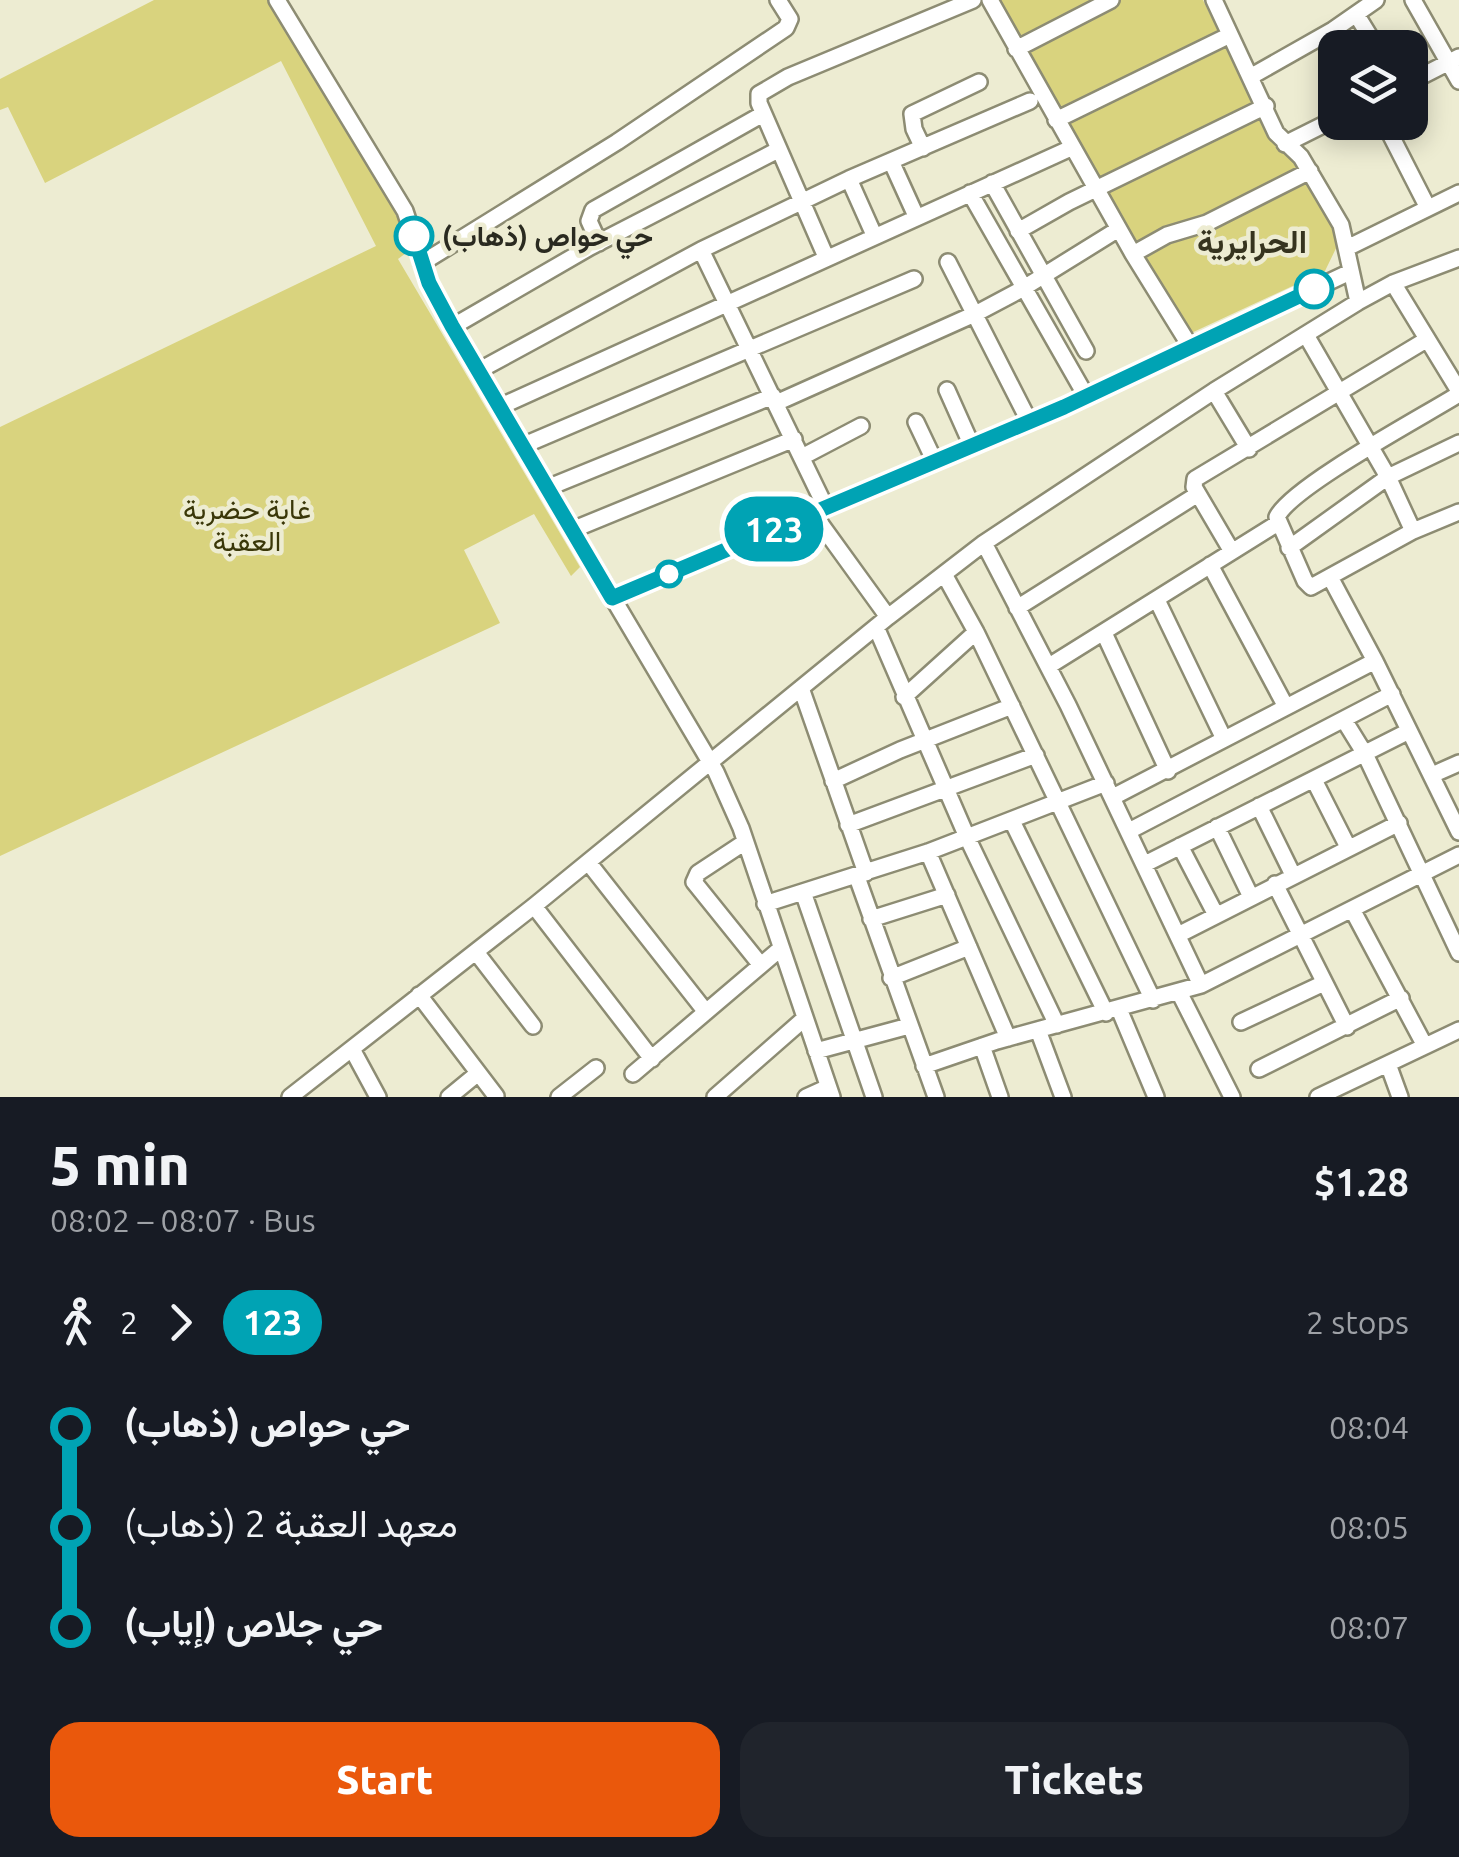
<!DOCTYPE html>
<meta charset="utf-8">
<style>
:root{--surface:#171b24;--page:#20242c;--text:#f1f3f6;--muted:#9ea1a6;--accent:#ea580c}
body{margin:0;font-family:Ubuntu,Vazirmatn,sans-serif;background:var(--page);color:var(--text);height:100vh;display:flex;flex-direction:column;font-size:38px;white-space:nowrap}
*{box-sizing:border-box;margin:0}
p{font-size:32px;color:var(--muted)}
.icon{flex:none;width:55px;height:55px;fill:none;stroke:currentColor;stroke-width:2;stroke-linecap:round;stroke-linejoin:round}
.map{position:relative;height:1097px;overflow:hidden}
.details{display:flex;flex-direction:column;background:var(--surface);flex:1}
.details>*{flex:none}
.badge{padding:0 20px;border-radius:32px;font-size:35px;line-height:65px}
.fabs{position:absolute;left:1318px;top:30px;display:grid;gap:20px}
.fabs a{display:grid;place-items:center;width:110px;height:110px;border-radius:20px;background:var(--surface);box-shadow:0 5px 25px #0003;font-size:50px}
.map>.badge{position:absolute;translate:-50% -50%;box-shadow:0 0 0 5px #fff}
.legs{display:flex;align-items:center;gap:15px;height:110px;padding:0 50px;font-size:32px}
.legs p{margin-inline-start:auto}
.head{display:flex;align-items:center;justify-content:space-between;height:170px;padding:0 50px}
h1{font-size:55px;font-weight:800;line-height:75px}
.cta{display:flex;gap:20px;margin-top:auto;padding:20px 50px}
.cta a{flex:1;height:115px;border-radius:30px;background:var(--accent);color:#fff;font-size:40px;font-weight:800;line-height:115px;text-align:center}
.cta a+a{background:var(--page);color:var(--text)}
ul{padding:0 50px;list-style:none}
li{display:flex;align-items:center;gap:35px;height:100px;font-size:38px}
li i{display:grid;place-items:center;width:15px;height:100%;margin:0 12px;background:currentColor}
li i::after{content:'';width:25px;height:25px;margin:-12px;border:8px solid;border-radius:50%;background:var(--surface)}
li p{margin-inline-start:auto}
li:first-child i{background:linear-gradient(#0000 50%,currentColor 0)}
li:last-child i{background:linear-gradient(currentColor 50%,#0000 0)}
.map>svg:first-child{display:block}
.green{fill:#d9d37e}
.lines{fill:none;stroke-linecap:round;stroke-linejoin:round}
.minor-casing{stroke:#8d8c73;stroke-width:20}
.minor{stroke:#fff;stroke-width:15}
.line-1-casing{stroke:#fff;stroke-width:22}
.line-1{stroke:#00a3b4;stroke-width:15}
.stop-1-dot{fill:#fff;stroke:#00a3b4;stroke-width:5}
.labels{text-anchor:middle;stroke-width:9;stroke-linejoin:round;paint-order:stroke}
.stop-label{font-size:28px;font-weight:bold;fill:#2a2a20;stroke:#edecd2;text-anchor:start}
.park-label{font-size:28px;fill:#3a3708;stroke:#edecd2}
.quarter-label{font-size:32px;font-weight:bold;fill:#36341f;stroke:#edecd2}
</style>
<div class="map">
<svg width="1459" height="1097" viewBox="0 0 1459 1097">
<rect width="100%" height="100%" fill="#edecd2"/>
<path class="green" d="M154 0H272L399 220 406 253 398 259 580 567 571 576 534 514 464 550 500 623 0 856V427L376 246 281 61 45 183 8 107 0 110V79Z
M992 0H1203L1274 144 1294 154 1341 238 1325 271 1187 335Z"/>
<g class="lines">
<defs>
<path id="minor" d="M277 0 405 211 429 283 452 327 716 772 741 828 832 1097
M990 0 1133 254 1167 235 1207 223 1310 171
M1214 0 1276 133 1301 157 1341 225 1358 302
M1413 0 1459 81
M1356 14 1377 48
M1016 49 1111 0
M1250 77 1333 30 1376 0
M1410 82 1459 57
M1056 120 1230 35
M1384 122 1428 208
M1285 144 1335 119
M923 148 914 129 912 114 979 82
M891 161 916 216
M849 179 874 235
M992 183 1086 351
M970 193 1086 396
M1018 231 1069 202 1266 106
M599 243 589 221 593 210 763 114
M1347 248 1459 193
M701 250 825 506
M1133 254 1190 346
M826 257 759 103V94L788 77 973 0
M948 262 1029 421
M422 263 617 142 786 28 790 19 778 0
M1393 283 1459 391
M452 327 590 247 778 150
M1306 335 1388 477 1413 531
M478 371 701 250 849 179 1030 101
M947 390 972 446
M1214 391 1249 449
M1459 394C1424 416 1291 487 1277 517L1305 581 1311 587 1413 531 1459 512
M776 403 977 313 1022 289 1117 230
M499 407 1071 148
M916 422 935 462
M522 446 914 279
M802 457 861 426
M547 488 773 396
M812 512 888 617
M572 530 794 439
M984 543 1068 705 1201 985
M1289 548 1388 477 1459 443
M1231 550 1194 487 1195 479 1426 340
M1210 565 1285 705
M944 574 976 632 1153 1000
M1330 577 1375 661 1459 832
M612 598 1064 407 1350 272
M1157 600 1224 739
M1017 608 1198 494
M876 627 967 837 1057 1025
M1104 633 1168 771
M1049 666 1278 523
M801 688 866 873
M904 697 976 632
M1344 720 1365 754 1459 953
M1432 775 1459 763
M1314 780 1348 847
M833 781 900 750 1012 706
M1113 797 1375 661
M1259 806 1293 875
M1012 821 1106 1013
M848 825 1036 755
M1217 827 1251 897
M1129 831 1392 694
M745 842 698 873 694 882 760 964
M1180 846 1216 915
M928 852 1008 1038
M588 862 706 1012
M1145 864 1409 731
M857 877 936 1097
M1275 884 1347 1027
M803 892 874 1097
M765 904 928 852 1106 783
M534 906 652 1059
M1353 911 1425 1046
M871 919 947 895
M1178 935 1399 823
M476 952 533 1026
M891 978 969 947
M1179 992 1232 1097
M419 995 496 1096
M1119 1009 1156 1097
M1241 1022 1324 983
M1038 1030 1063 1097
M982 1046 1000 1097
M352 1049 378 1097
M816 1051 909 1026
M1388 1064 1400 1097
M924 1066 997 1041 1201 985 1459 855
M1259 1069 1401 998
M633 1074 780 949
M290 1097 534 906 888 617 984 543 1214 391 1358 302 1393 283 1459 258
M449 1097 477 1074
M559 1097 596 1068
M715 1097 805 1018
M806 1097 828 1087
M1318 1097 1459 1030"/>
</defs>
<use href="#minor" class="minor-casing"/>
<use href="#minor" class="minor"/>
</g>
<g class="lines">
<defs>
<path id="line-1" d="M414 236 429 283 452 326 612 598 1064 407 1314 289"/>
</defs>
<use href="#line-1" class="line-1-casing"/>
<use href="#line-1" class="line-1"/>
</g>
<g class="stop-1-dot">
<circle cx="414" cy="236" r="18"/>
<circle cx="1314" cy="289" r="18"/>
<circle cx="669" cy="574" r="12"/>
</g>
<g class="labels">
<g class="stop-label">
<text x="442" y="246">حي حواص (ذهاب)</text>
</g>
<g class="park-label">
<text x="247" y="519">غابة حضرية<tspan x="247" dy="32">العقبة</tspan></text>
</g>
<g class="quarter-label">
<text x="1252" y="253">الحرايرية</text>
</g>
</g>
</svg>
<div class="fabs">
<a><svg class="icon" aria-label="layers" viewBox="0 0 24 24"><path d="M12 4l9 5-9 5-9-5zM3 14l9 5 9-5"/></svg></a>
</div>
<b class="badge" style="left:774px;top:529px;background:#00a3b4;color:#fff">123</b>
</div>
<section class="details">
<div class="head"><div><h1>5 min</h1><p>08:02 – 08:07 · Bus</p></div><b>$1.28</b></div>
<div class="legs"><svg class="icon" aria-label="walk" viewBox="0 0 24 24"><circle cx="13" cy="4" r="2"/><path d="M13 8l-2 6 4 7M11 14l-3 7M7 12l3-4h3l4 4"/></svg>2<svg class="icon" aria-label="forward" viewBox="0 0 24 24"><path d="M9 5l7 7-7 7"/></svg><b class="badge" style="background:#00a3b4;color:#fff">123</b><p>2 stops</p></div>
<ul>
<li><i style="color:#00a3b4"></i><b>حي حواص (ذهاب)</b><p>08:04</p></li>
<li><i style="color:#00a3b4"></i><span>معهد العقبة 2 (ذهاب)</span><p>08:05</p></li>
<li><i style="color:#00a3b4"></i><b>حي جلاص (إياب)</b><p>08:07</p></li>
</ul>
<div class="cta"><a>Start</a><a>Tickets</a></div>
</section>
